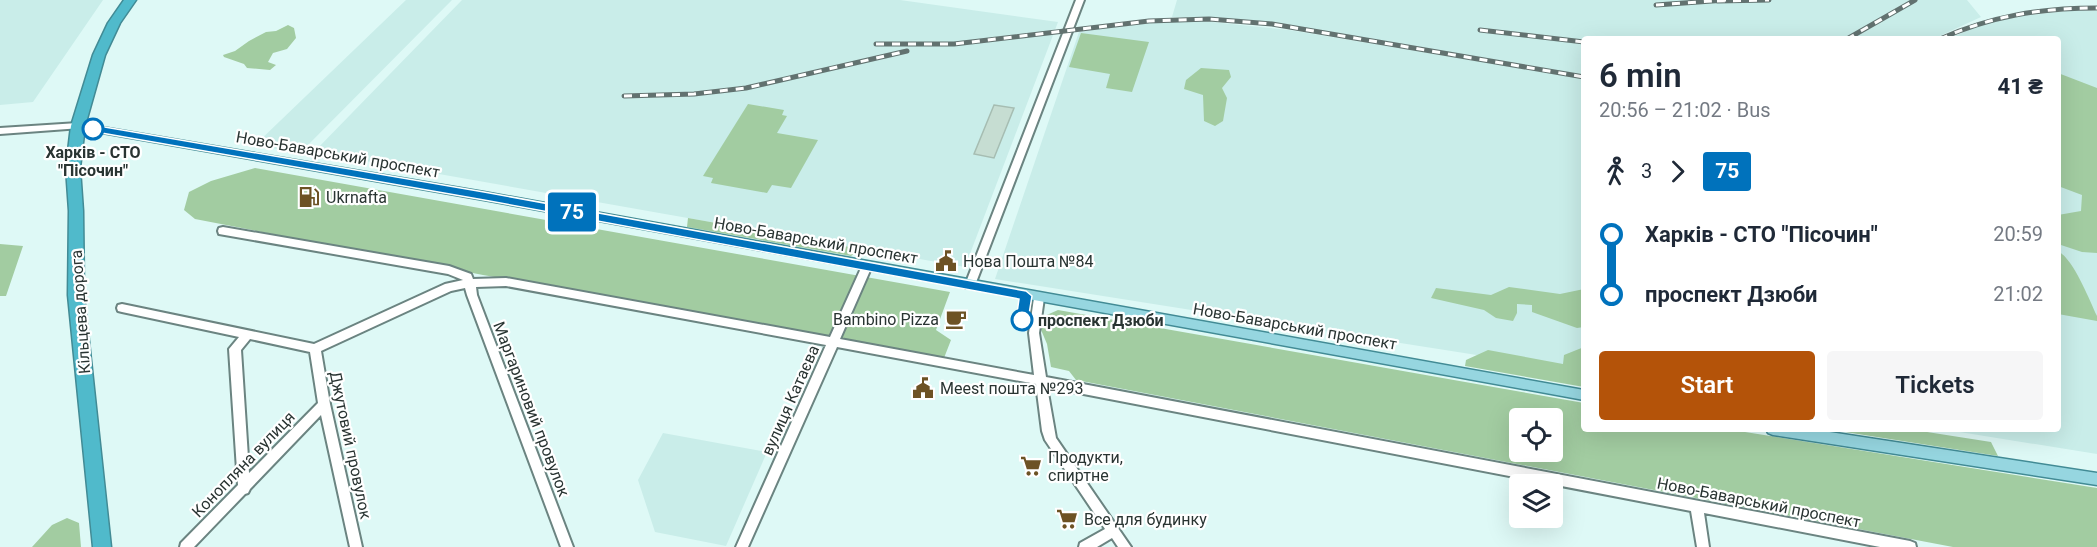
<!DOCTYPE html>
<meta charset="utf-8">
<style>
:root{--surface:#fff;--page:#f6f6f7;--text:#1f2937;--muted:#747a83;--accent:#b45309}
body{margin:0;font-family:Roboto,sans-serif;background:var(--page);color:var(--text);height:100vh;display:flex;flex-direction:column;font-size:22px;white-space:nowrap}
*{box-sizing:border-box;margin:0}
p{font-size:20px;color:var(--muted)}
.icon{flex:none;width:33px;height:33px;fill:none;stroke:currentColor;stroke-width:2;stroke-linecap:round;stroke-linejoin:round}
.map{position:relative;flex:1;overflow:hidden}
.panel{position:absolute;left:1581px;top:36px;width:480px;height:396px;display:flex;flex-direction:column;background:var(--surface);border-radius:6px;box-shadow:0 6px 24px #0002}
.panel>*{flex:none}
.badge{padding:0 12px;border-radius:4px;font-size:21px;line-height:39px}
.tools{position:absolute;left:1509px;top:408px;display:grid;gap:12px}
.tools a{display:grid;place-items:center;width:54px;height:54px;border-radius:6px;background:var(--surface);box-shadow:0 6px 24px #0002;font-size:30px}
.map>.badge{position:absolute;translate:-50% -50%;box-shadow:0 0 0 3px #fff}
.legs{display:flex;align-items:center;gap:9px;height:66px;padding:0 18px;font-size:20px}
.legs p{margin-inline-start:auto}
.overview{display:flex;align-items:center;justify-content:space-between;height:102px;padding:0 18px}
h1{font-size:33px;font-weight:600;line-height:45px}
.action{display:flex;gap:12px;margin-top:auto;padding:12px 18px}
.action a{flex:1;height:69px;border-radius:6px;background:var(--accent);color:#fff;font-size:24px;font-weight:600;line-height:69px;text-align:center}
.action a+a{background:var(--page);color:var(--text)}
ul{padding:0 18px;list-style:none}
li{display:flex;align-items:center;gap:21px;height:60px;font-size:22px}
li i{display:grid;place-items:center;width:9px;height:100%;margin:0 8px;background:currentColor}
li i::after{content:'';width:15px;height:15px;margin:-8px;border:4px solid;border-radius:50%;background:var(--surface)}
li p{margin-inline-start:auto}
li:first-child i{background:linear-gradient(#0000 50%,currentColor 0)}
li:last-child i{background:linear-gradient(currentColor 50%,#0000 0)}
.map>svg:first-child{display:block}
.built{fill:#c9ede9}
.green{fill:#a2cca1;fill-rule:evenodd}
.building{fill:#c6ddd2;stroke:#a6bdb2;stroke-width:1.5}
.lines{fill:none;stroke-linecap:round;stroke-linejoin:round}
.minor-casing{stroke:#6b8481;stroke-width:4}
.major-casing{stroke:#428b95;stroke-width:3}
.highway-casing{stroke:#428b95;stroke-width:3}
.minor{fill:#fff;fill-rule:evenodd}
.major{fill:#96d6e0;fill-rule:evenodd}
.highway{fill:#50bacb;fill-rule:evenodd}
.rail-casing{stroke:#627270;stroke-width:5}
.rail{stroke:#fff;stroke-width:3;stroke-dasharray:8;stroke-linecap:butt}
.line-1{fill:#0072bc;stroke:#fff;stroke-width:1.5}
.stop-1-dot{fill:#fff;stroke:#0072bc;stroke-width:3}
.labels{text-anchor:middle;stroke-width:4.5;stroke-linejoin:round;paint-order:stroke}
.stop-label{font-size:16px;font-weight:bold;fill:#293432;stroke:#fff}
.street-label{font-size:16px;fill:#293432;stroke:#fff}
.poi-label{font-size:16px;fill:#293432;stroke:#fff;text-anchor:start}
</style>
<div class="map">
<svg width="2097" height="547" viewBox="0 0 2097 547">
<rect width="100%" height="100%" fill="#def9f6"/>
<path class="built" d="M0 0H103L33 102 0 105Z
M406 0H452L300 153 255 145Z
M462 0H900L1058 22 965 267 314 152Z
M1177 0H1967L1981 17 1933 39H1584V75L1288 25 1241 20 1172 17Z
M2074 10 2097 11V454L1941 429H2058V39H1948L1982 24 2015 17Z
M1193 20 1289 30 1584 79V372L995 279 1080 29Z
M663 433 767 452 726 546 655 532 638 480Z"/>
<path class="green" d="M288 25 294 28 296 38 287 49 273 53 268 62 276 65 270 70 247 68 244 64 224 57 223 55 235 51 249 41 266 32 276 31Z
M1081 33 1149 42 1132 92 1106 88 1110 74 1069 67Z
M1201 68 1229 70 1231 77 1222 88 1227 98 1223 121 1215 126 1204 121 1203 95 1184 89 1186 80Z
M2058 73 2097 88V253L2082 252 2058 244V215L2081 211 2082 195 2058 186Z
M748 104 784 110 782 115 787 116 777 133 818 140 791 188 772 185 767 193 711 183 713 178 703 176Z
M255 168 950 292 936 330 951 340 944 358 483 275 195 219 184 210 189 192 211 181Z
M688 218 861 249 851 256 687 227Z
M0 244 23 246 6 296H0Z
M2058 251C2074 260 2089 299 2097 316V321L2058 314Z
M1509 287 1560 294 1584 289V327L1577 328 1532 312V305L1517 304V313L1513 321 1496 318 1484 310 1431 298 1436 288 1491 295Z
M1058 310 1584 403V429H1726L2097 488V547H1953L1076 380 1069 371 1051 367 1047 344 1039 325 1040 318ZM1520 418H1552V452H1520Z
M1584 347V387L1465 366 1466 360 1488 350 1563 364 1564 355Z
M1826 429H1908L1991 442 1998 456Z
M67 518 79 523 81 547H32L52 525Z"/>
<path class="building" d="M994 105 1014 108 994 158 974 154Z"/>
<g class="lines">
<defs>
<path id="minor" d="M1076 0H1084L975 285 974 288H966L965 285Z
M78 123 81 124 83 126 81 128 0 134V128Z
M223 227 449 266 471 274 473 279 506 278 830 337 862 266 867 262 872 266 840 339 1034 375 1029 333 1034 298 1035 295H1043L1044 298 1039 333 1046 377 1910 541 1915 543 1916 547H1880L1704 513 1709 547H1697L1691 511 1047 387 1056 438 1131 547H1118L1112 538 1097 547H1079L1080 543 1105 529 1045 440 1042 431 1036 384 837 347 748 547H736L826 345 506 286 476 287 477 295 573 547H561L467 295 465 288 451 291 321 351 330 404 362 547H350L321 415 250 489 248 493 245 494 194 547H180L181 543 238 485 229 349 239 337 122 312 118 311 117 308 118 305 122 304 314 344 445 284 463 280 448 274 219 234 218 231 219 228ZM250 339 310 352 318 403 249 473 241 350Z"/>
<path id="major" d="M78 123 484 192 1584 390V400L484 200 74 128 73 126Z
M1766 429H1810L2097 473V485L1773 435 1768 433Z"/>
<path id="highway" d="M124 0H136L120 23 105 55 85 126 80 168 83 211 84 295 111 547H93L68 295 69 211 66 168 71 126 93 55 108 23Z"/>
</defs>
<use href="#minor" class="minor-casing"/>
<use href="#major" class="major-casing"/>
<use href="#highway" class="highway-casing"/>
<use href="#minor" class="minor"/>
<use href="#major" class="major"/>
<use href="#highway" class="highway"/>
<defs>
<path id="rail" d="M1717 1 1769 0
M1656 5 1726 0
M1480 30 1584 42
M1847 39 1915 0
M1940 39C1991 16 2041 8 2097 8
M876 44H954L1149 21 1209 19 1272 24 1584 77
M624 96 694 94 746 88 907 51"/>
</defs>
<use href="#rail" class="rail-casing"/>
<use href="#rail" class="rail"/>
</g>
<path class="line-1" d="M93 125 484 192 1026 291 1032 296 1028 320 1022 324 1016 320 1019 299 484 200 90 131 88 129Z"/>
<defs>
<symbol id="fuel-bare" viewBox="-9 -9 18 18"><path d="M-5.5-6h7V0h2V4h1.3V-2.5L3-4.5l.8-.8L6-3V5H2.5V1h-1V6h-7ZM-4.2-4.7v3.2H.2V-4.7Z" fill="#6d5224" stroke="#fff" stroke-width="2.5" paint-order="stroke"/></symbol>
<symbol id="civic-bare" viewBox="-9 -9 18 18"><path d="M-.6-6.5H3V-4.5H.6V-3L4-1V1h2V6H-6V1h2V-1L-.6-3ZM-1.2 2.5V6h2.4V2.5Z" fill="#6d5224" stroke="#fff" stroke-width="2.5" paint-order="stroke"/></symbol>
<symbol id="cafe-bare" viewBox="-9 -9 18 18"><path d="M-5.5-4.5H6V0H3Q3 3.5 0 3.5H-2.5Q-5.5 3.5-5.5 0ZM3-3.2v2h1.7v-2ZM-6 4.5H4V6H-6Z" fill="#6d5224" stroke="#fff" stroke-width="2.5" paint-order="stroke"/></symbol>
<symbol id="supermarket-bare" viewBox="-9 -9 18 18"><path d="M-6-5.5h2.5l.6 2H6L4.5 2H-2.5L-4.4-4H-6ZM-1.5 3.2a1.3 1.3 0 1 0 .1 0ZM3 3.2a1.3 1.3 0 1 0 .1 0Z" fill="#6d5224" stroke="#fff" stroke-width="2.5" paint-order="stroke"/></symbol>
</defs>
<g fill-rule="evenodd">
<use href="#fuel-bare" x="294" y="182" width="30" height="30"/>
<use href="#civic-bare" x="931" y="246" width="30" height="30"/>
<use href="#cafe-bare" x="941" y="304" width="30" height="30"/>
<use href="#civic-bare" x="908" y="373" width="30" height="30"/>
<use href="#supermarket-bare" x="1016" y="451" width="30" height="30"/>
<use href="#supermarket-bare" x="1052" y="504" width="30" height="30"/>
</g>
<g class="stop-1-dot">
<circle cx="93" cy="129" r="10"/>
<circle cx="1022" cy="320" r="10"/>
</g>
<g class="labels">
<g class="stop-label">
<text x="93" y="158">Харків - СТО<tspan x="93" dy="18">"Пісочин"</tspan></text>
<text x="1038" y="326" text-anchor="start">проспект Дзюби</text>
</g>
<g class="street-label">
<text transform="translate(338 154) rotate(10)" y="6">Ново-Баварський проспект</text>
<text transform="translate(816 240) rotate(10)" y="6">Ново-Баварський проспект</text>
<text transform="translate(80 312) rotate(-94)" y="6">Кільцева дорога</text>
<text transform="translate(1295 326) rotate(10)" y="6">Ново-Баварський проспект</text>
<text transform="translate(790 400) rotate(-66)" y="6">вулиця Катаєва</text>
<text transform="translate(532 409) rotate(69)" y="6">Маргариновий провулок</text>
<text transform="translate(351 445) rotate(78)" y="6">Джутовий провулок</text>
<text transform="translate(243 464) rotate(-46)" y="6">Конопляна вулиця</text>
<text transform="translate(1759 502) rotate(11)" y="6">Ново-Баварський проспект</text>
</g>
<g class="poi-label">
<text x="326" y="203">Ukrnafta</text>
<text x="963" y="267">Нова Пошта №84</text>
<text x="939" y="325" text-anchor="end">Bambino Pizza</text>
<text x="940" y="394">Meest пошта №293</text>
<text x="1048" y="463">Продукти,<tspan x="1048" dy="18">спиртне</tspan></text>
<text x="1084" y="525">Все для будинку</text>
</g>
</g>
</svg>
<div class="tools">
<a><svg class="icon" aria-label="locate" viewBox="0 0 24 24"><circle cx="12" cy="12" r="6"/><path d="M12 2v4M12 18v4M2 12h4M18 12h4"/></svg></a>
<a><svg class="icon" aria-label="layers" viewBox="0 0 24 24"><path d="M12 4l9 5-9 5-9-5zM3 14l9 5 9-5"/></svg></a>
</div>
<b class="badge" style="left:572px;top:212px;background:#0072bc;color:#fff">75</b>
<section class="panel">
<div class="overview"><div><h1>6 min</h1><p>20:56 – 21:02 · Bus</p></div><b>41 ₴</b></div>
<div class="legs"><svg class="icon" aria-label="walk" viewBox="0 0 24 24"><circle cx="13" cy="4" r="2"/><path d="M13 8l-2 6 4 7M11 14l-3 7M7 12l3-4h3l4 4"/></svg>3<svg class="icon" aria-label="forward" viewBox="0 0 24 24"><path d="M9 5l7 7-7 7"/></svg><b class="badge" style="background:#0072bc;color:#fff">75</b></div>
<ul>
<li><i style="color:#0072bc"></i><b>Харків - СТО &quot;Пісочин&quot;</b><p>20:59</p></li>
<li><i style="color:#0072bc"></i><b>проспект Дзюби</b><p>21:02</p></li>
</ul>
<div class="action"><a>Start</a><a>Tickets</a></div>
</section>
</div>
